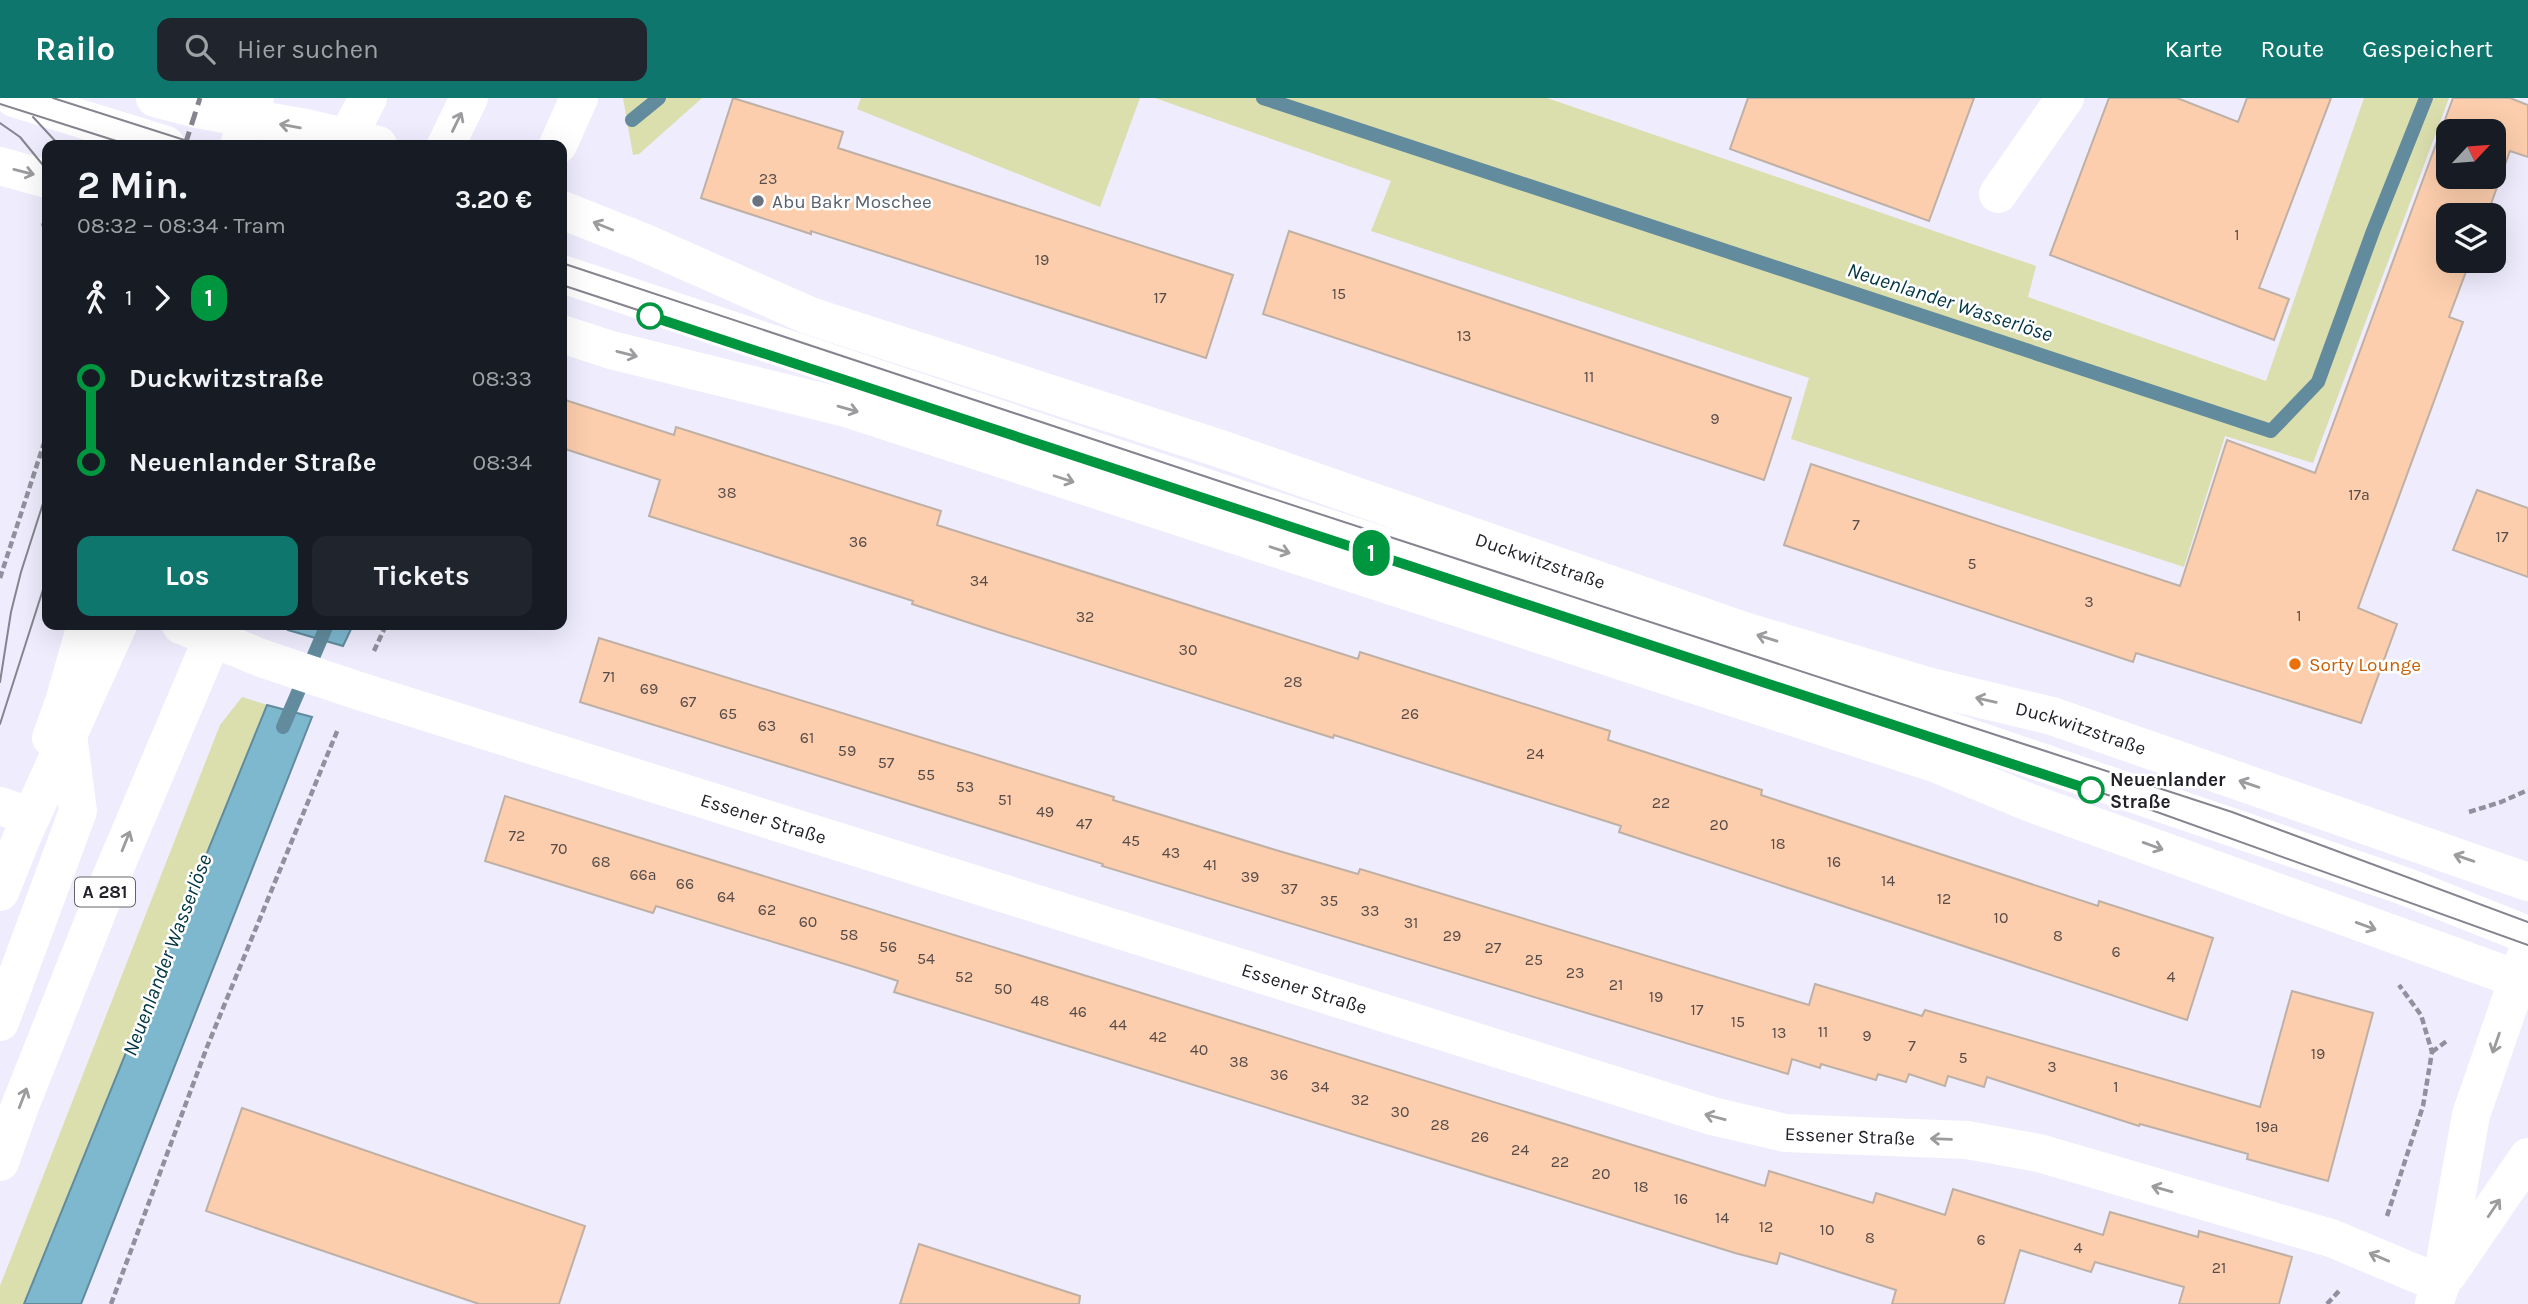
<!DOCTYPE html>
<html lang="de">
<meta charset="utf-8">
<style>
:root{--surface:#171b24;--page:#20242c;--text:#f1f3f6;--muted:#9ea1a6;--accent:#0f766e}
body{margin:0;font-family:Karla,sans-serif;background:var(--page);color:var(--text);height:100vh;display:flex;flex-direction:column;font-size:26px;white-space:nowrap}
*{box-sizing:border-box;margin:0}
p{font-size:23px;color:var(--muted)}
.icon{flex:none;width:38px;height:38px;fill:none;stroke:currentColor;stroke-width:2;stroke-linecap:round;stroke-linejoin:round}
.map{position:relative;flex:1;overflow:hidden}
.panel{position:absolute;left:42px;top:42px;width:525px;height:490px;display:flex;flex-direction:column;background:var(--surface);border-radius:14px;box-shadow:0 7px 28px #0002}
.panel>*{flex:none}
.badge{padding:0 14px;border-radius:23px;font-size:24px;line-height:46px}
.needle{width:46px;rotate:64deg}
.controls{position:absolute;left:2436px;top:21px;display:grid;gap:14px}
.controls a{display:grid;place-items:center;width:70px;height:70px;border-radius:14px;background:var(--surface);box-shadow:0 7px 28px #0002;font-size:35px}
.map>.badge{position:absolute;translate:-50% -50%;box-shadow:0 0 0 4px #fff}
.legs{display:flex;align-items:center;gap:10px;height:77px;padding:0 35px;font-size:23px}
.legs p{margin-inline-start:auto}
.overview{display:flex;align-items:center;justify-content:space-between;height:119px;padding:0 35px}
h1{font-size:38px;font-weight:700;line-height:52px}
.button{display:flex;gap:14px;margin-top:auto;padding:14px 35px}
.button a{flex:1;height:80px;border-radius:14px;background:var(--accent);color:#fff;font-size:28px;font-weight:700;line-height:80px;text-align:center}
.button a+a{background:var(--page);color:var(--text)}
ul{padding:0 35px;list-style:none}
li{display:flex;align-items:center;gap:24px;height:84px;font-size:26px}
li i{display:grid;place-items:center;width:10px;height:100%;margin:0 9px;background:currentColor}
li i::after{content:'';width:18px;height:18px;margin:-9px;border:5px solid;border-radius:50%;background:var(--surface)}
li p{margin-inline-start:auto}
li:first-child i{background:linear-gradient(#0000 50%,currentColor 0)}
li:last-child i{background:linear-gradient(currentColor 50%,#0000 0)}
header{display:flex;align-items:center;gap:42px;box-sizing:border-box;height:98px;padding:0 35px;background:var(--accent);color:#fff}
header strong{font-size:33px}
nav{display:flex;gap:38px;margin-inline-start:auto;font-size:24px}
.search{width:490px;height:63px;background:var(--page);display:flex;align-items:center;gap:18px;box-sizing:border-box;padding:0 24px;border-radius:14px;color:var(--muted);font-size:26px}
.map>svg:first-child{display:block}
.green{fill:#dbdead}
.water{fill:#7eb8cf;stroke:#628b9d;stroke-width:2}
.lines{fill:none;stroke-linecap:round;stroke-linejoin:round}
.stream{stroke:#628b9d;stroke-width:14}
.building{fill:#fccead;stroke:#bfb0a5;stroke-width:2;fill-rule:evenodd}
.path{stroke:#91909c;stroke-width:4.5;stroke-dasharray:7 3.5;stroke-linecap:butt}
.minor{stroke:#fff;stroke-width:38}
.major{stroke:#fff;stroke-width:38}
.highway{stroke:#fff;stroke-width:38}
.tram{stroke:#85848f;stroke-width:2}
.rail{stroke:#85848f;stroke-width:5;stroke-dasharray:14 7;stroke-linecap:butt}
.oneway{stroke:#9c9b9e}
.line-1-casing{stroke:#fff;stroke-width:16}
.line-1{stroke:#009640;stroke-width:10}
.worship-dot{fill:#6b7280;stroke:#fff;stroke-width:2.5}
.stop-1-dot{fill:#fff;stroke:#009640;stroke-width:3.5}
.food-dot{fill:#e8710a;stroke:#fff;stroke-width:2.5}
.labels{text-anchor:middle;stroke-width:5;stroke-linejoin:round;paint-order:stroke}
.number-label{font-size:16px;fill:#584c49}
.shield{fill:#fff;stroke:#646468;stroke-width:2}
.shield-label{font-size:18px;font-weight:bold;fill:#222128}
.worship-label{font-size:19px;fill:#5b616d;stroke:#fff;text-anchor:start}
.street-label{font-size:19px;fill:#222128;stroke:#fff}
.food-label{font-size:19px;fill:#c56008;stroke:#fff;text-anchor:start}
.stop-label{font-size:19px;font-weight:bold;fill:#222128;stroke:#fff;text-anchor:start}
.water-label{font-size:21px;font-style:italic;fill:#003544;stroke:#fff}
</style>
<header>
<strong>Railo</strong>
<div class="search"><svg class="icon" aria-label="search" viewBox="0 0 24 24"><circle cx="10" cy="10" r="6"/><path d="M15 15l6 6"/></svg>Hier suchen</div>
<nav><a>Karte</a><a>Route</a><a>Gespeichert</a></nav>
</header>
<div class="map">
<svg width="2528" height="1206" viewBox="0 0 2528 1206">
<rect width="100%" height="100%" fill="#eeecfd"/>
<path class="green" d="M623 0H702L639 56 633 57Z
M861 0H1140L1100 109 857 11Z
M1155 0H1547L2036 168 2028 199 2266 283 2364 0H2449L2313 365 2225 338 2184 469 1791 341 1809 280 1371 133 1391 83Z
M242 599 267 607 24 1206H0V1188L220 627Z"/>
<path class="water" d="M290 527H353L343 548 288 532Z
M267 607 312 619 81 1206H24Z"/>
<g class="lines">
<path class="stream" d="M1263 0 2271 333 2318 284 2373 133 2426 0
M632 22 659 0
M283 629 327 527"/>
</g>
<path class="building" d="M733 0 843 34 838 50 1233 177 1206 260 811 133V136L701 100Z
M1748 0H1974L1929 123 1730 51Z
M2109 0H2177L2238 24 2247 0H2331L2259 190 2289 201 2274 242 2050 157Z
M2453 0H2510L2528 7V59L2510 53 2487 117H2448V163H2470L2449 219 2463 224 2358 510 2397 526 2361 625 2136 555 2133 564 1784 447 1811 366 2180 488 2227 342 2315 375ZM2448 33H2494V79H2448Z
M1289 133 1791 300 1764 382 1263 216Z
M562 301 674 337 676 329 941 413 937 427 1358 561 1360 554 1610 633 1608 642 1762 692 1761 697 2098 808 2099 803 2213 840 2187 922 1619 734 1621 728 1334 637 1333 640 985 530 912 506 913 503 649 418 660 382 562 350Z
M2477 392 2528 410V479L2453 452Z
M599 540 1114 699 1113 702 1279 753 1358 776 1360 771 1809 907 1815 886 1922 918 1925 912 2260 1009 2292 893 2373 915 2328 1083 2247 1061 2248 1056 2140 1026 2139 1028 1987 979 1984 989 1948 978 1945 988 1909 976 1906 984 1878 976 1876 982 1821 966 1820 970 1792 961 1788 976 1102 768 1103 766 580 604Z
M505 698 1765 1088 1769 1073 1873 1105 1876 1095 1945 1117 1953 1091 2103 1137 2110 1114 2198 1139 2199 1133 2292 1159 2279 1206H2179L2184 1189 2095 1164 2091 1174 2020 1152 2004 1206H1892L1896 1192 1836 1173 1780 1155 1777 1166 1735 1155 894 894 898 883 861 871 656 808 653 815 485 763Z
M242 1010 585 1128 559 1206H479L206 1113Z
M919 1146 1080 1198 1079 1206H900Z"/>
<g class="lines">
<path class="path" d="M43 125 47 137
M0 480 47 336
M374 553 386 527
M2469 714 2501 704 2528 692
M2432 954 2448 942
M2387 1118 2423 1008 2432 954 2421 917 2399 887
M111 1206 207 949 338 631
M2327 1206 2339 1193"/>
<g class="minor">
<path d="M14 0 166 47"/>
<path d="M239 47 255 0"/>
<path d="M558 47 579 0"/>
<path d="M1998 96 2065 0"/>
<path d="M562 176 1306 423 1856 601 2404 788 2528 837"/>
<path id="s1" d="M181 527 261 560 356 592 1712 1018 1785 1035 1967 1042 2039 1055 2331 1140 2441 1186"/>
<path d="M51 640 64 604 86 527"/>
<path d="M0 708 23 716"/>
<path d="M0 924 78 713 66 622"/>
</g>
<g class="major">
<path d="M155 0 196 11 306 30 378 47"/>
<path d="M0 68 47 81"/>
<path id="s2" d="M562 112 645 145 810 218 1221 351 1741 532 1927 588 2052 618 2528 784"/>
<path d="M562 236 611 252 846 310 1937 666 2028 704 2528 885"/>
<path d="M2448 1176 2528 1059"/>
<path d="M2434 1206 2441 1186 2471 1017 2528 852"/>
</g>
<path class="highway" d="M343 47 368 0
M446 47 469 0
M0 794 23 737 118 527
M0 1064 20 1008 112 777 218 527"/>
<path class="tram" d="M53 0 200 47
M0 6 129 47
M33 19 59 47
M0 25 20 39 47 72
M562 165 1237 389 2232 714 2528 824
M562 187 2129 704 2528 847
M0 584 11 514 21 474 47 393
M0 626 47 479"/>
<path class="rail" d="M185 47 200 0"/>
</g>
<defs><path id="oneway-shaft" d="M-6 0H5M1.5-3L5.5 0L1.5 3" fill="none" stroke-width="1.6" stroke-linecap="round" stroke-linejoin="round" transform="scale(1.75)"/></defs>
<g class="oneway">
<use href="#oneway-shaft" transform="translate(457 24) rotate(-64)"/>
<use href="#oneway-shaft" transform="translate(290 28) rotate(-170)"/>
<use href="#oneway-shaft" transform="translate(24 74) rotate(14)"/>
<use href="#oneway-shaft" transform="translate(603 128) rotate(-158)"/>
<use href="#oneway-shaft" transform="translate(627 256) rotate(14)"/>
<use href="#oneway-shaft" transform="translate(848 311) rotate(16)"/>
<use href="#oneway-shaft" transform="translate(1064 381) rotate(18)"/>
<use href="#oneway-shaft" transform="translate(1280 452) rotate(18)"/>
<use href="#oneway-shaft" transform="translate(1767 540) rotate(-163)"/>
<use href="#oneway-shaft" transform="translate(1986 602) rotate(-167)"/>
<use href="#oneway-shaft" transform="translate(2249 686) rotate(-161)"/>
<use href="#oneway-shaft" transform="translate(126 743) rotate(-68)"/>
<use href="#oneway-shaft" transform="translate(2153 748) rotate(20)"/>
<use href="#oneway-shaft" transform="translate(2464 760) rotate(-161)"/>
<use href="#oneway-shaft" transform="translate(2366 828) rotate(20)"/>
<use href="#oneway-shaft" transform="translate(2496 945) rotate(109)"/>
<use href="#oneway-shaft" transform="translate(23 1000) rotate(-69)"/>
<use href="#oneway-shaft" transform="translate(1715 1019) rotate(-165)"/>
<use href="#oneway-shaft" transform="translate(1941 1041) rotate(-178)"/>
<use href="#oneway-shaft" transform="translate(2162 1091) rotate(-164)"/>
<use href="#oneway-shaft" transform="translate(2494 1110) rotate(-56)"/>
<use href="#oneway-shaft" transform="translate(2379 1159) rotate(-157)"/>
</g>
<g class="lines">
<defs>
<path id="line-1" d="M650 218 2091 692"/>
</defs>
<use href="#line-1" class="line-1-casing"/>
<use href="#line-1" class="line-1"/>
</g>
<circle class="worship-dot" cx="758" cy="103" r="7"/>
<g class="stop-1-dot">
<circle cx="650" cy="218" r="12"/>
<circle cx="2091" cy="692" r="12"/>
</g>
<circle class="food-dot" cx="2295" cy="566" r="7"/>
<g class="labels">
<g class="number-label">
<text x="768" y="86">23</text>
<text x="2237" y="142">1</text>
<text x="1042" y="167">19</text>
<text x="1339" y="201">15</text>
<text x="1160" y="205">17</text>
<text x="1464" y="243">13</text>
<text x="1589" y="284">11</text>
<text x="1715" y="326">9</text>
<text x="727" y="400">38</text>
<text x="2359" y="402">17a</text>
<text x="1856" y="432">7</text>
<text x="2502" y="444">17</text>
<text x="858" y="449">36</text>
<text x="1972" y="471">5</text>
<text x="979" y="488">34</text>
<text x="2089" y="509">3</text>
<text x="2299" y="523">1</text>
<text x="1085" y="524">32</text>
<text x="1188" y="557">30</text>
<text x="609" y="584">71</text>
<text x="1293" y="589">28</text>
<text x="649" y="596">69</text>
<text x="688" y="609">67</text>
<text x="728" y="621">65</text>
<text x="1410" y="621">26</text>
<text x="767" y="633">63</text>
<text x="807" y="645">61</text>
<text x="847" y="658">59</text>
<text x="1535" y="661">24</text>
<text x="886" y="670">57</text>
<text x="926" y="682">55</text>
<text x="965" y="694">53</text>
<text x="1005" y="707">51</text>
<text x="1661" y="710">22</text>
<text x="1045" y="719">49</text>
<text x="1084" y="731">47</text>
<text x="1719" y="732">20</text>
<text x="517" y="743">72</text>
<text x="1131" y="748">45</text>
<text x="1778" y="751">18</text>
<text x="559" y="756">70</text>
<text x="1171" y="760">43</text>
<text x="601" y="769">68</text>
<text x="1834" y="769">16</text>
<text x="1210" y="772">41</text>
<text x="643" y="782">66a</text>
<text x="1250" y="784">39</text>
<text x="1888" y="788">14</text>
<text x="685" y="791">66</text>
<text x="1289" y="796">37</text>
<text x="726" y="804">64</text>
<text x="1944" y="806">12</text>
<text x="1329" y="808">35</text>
<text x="767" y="817">62</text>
<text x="1370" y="818">33</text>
<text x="2001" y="825">10</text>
<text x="808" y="829">60</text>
<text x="1411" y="830">31</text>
<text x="849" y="842">58</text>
<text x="1452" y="843">29</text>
<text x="2058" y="843">8</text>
<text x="888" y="854">56</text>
<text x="1493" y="855">27</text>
<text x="2116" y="859">6</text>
<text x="926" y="866">54</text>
<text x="1534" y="867">25</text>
<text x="1575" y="880">23</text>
<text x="964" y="884">52</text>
<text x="2171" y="884">4</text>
<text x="1616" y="892">21</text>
<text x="1003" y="896">50</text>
<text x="1656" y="904">19</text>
<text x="1040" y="908">48</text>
<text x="1697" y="917">17</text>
<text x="1078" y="919">46</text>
<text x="1738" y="929">15</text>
<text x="1118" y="932">44</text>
<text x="1823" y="939">11</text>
<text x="1779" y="940">13</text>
<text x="1867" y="943">9</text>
<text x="1158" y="944">42</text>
<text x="1912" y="953">7</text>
<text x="1199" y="957">40</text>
<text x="2318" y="961">19</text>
<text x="1963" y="965">5</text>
<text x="1239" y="969">38</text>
<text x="2052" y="974">3</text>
<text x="1279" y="982">36</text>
<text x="1320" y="994">34</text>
<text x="2116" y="994">1</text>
<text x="1360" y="1007">32</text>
<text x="1400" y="1019">30</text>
<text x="1440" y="1032">28</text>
<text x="2267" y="1034">19a</text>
<text x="1480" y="1044">26</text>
<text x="1520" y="1057">24</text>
<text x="1560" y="1069">22</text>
<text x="1601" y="1081">20</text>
<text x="1641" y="1094">18</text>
<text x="1681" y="1106">16</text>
<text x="1722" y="1125">14</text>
<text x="1766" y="1134">12</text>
<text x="1827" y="1137">10</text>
<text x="1870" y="1145">8</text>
<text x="1981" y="1147">6</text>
<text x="2078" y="1155">4</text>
<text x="2219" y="1175">21</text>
</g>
<rect class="shield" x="75" y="779.5" width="60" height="29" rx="5"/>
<g class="shield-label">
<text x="105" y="800">A 281</text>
</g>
<g class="worship-label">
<text x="772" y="110">Abu Bakr Moschee</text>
</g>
<g class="street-label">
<text dy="7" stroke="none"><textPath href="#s2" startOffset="1040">Duckwitzstraße</textPath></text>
<text dy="7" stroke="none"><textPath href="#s2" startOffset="1606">Duckwitzstraße</textPath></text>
<text dy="7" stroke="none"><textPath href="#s1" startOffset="614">Essener Straße</textPath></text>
<text dy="7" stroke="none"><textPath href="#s1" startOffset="1181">Essener Straße</textPath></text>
<text dy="7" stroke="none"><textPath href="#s1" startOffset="1748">Essener Straße</textPath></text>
</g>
<g class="food-label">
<text x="2309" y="573">Sorty Lounge</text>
</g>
<g class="stop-label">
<text x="2110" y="688">Neuenlander<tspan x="2110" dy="22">Straße</tspan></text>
</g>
<g class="water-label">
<text transform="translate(1950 204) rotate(18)" y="7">Neuenlander Wasserlöse</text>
<text transform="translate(167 857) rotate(-69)" y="7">Neuenlander Wasserlöse</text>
</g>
</g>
</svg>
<div class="controls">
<a><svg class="needle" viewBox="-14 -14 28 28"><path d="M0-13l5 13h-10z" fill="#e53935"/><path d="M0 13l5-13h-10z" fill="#9ea1a6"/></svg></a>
<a><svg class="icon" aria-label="layers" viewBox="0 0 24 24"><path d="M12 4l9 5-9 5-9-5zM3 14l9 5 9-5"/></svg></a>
</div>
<b class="badge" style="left:1371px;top:455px;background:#009640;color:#fff">1</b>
<section class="panel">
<div class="overview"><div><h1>2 Min.</h1><p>08:32 – 08:34 · Tram</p></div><b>3.20 €</b></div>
<div class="legs"><svg class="icon" aria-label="walk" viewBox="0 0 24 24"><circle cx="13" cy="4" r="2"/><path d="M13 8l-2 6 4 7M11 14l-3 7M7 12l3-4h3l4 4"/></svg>1<svg class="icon" aria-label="forward" viewBox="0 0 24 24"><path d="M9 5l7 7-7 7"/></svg><b class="badge" style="background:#009640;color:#fff">1</b></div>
<ul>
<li><i style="color:#009640"></i><b>Duckwitzstraße</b><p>08:33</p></li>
<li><i style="color:#009640"></i><b>Neuenlander Straße</b><p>08:34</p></li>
</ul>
<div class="button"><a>Los</a><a>Tickets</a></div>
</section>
</div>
